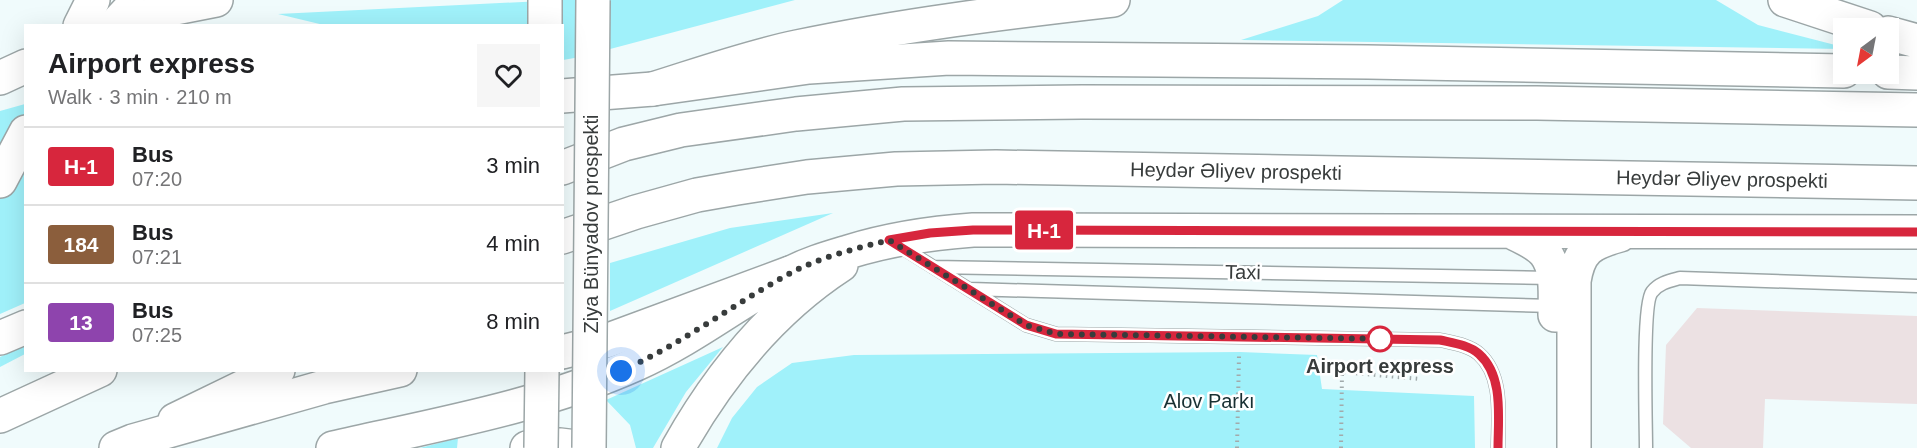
<!DOCTYPE html>
<meta charset="utf-8">
<style>
:root{--surface:#fff;--page:#f6f6f6;--text:#202124;--muted:#757577;--line:#e0e0e0}
body{margin:0;font-family:Arial,sans-serif;background:var(--page);color:var(--text);height:100vh;display:flex;flex-direction:column;font-size:22px;white-space:nowrap}
*{box-sizing:border-box;margin:0}
p{font-size:20px;color:var(--muted)}
.icon{flex:none;width:33px;height:33px;fill:none;stroke:currentColor;stroke-width:2;stroke-linecap:round;stroke-linejoin:round}
.map{position:relative;flex:1;overflow:hidden}
.panel{position:absolute;left:24px;top:24px;width:540px;height:348px;display:flex;flex-direction:column;background:var(--surface);border-radius:0px;box-shadow:0 6px 24px #0002}
.panel>*{flex:none}
.badge{padding:0 12px;border-radius:4px;font-size:21px;line-height:39px}
.needle{width:39px;rotate:212deg}
.fabs{position:absolute;left:1833px;top:18px;display:grid;gap:12px}
.fabs a{display:grid;place-items:center;width:66px;height:66px;border-radius:0px;background:var(--surface);box-shadow:0 6px 24px #0002;font-size:30px}
.you{position:absolute;width:30px;height:30px;margin:-15px;border:4px solid #fff;border-radius:50%;background:#1a73e8;box-shadow:0 0 0 9px #1a73e833}
.map>.badge{position:absolute;translate:-50% -50%;box-shadow:0 0 0 3px #fff}
.round{display:grid;place-items:center;flex:none;width:63px;height:63px;border-radius:0px;background:var(--page)}
.summary{display:flex;align-items:center;justify-content:space-between;height:102px;padding:0 24px}
h1{font-size:28px;font-weight:600;line-height:45px}
ul{padding:0;list-style:none}
li{display:flex;align-items:center;gap:18px;height:78px;padding:0 24px;border-top:2px solid var(--line)}
li div{flex:1}
li b{display:block;font-size:22px}
li em{font-style:normal}
li .badge{min-width:66px;font-weight:700;text-align:center}
.map>svg:first-child{display:block}
.green{fill:#a0f1fa}
.building{fill:#ece1e3}
.lines{fill:none;stroke-linecap:round;stroke-linejoin:round}
.service-casing{stroke:#9ca6a7;stroke-width:15}
.minor-casing{stroke:#9ca6a7;stroke-width:27}
.secondary-casing{stroke:#9ca6a7;stroke-width:36}
.primary-casing{stroke:#9ca6a7;stroke-width:36}
.trunk-casing{stroke:#9ca6a7;stroke-width:36}
.motorway-casing{stroke:#9ca6a7;stroke-width:36}
.path{stroke:#a2aaab;stroke-width:4;stroke-dasharray:1.5 4.5;stroke-linecap:butt}
.service{stroke:#fff;stroke-width:12}
.minor{stroke:#fff;stroke-width:24}
.secondary{stroke:#fff;stroke-width:33}
.primary{stroke:#fff;stroke-width:33}
.trunk{stroke:#fff;stroke-width:33}
.motorway{stroke:#fff;stroke-width:33}
.primary-bridge-casing{stroke:#9ca6a7;stroke-width:36;stroke-linecap:butt}
.primary-bridge{stroke:#fff;stroke-width:33}
.line-casing{stroke:#fff;stroke-width:14}
.line{stroke:#d7263d;stroke-width:9}
.walk{stroke:#383c3c;stroke-width:6;stroke-dasharray:0 10.8}
.stop-dot{fill:#fff;stroke:#d7263d;stroke-width:3}
.labels{text-anchor:middle;stroke-width:5;stroke-linejoin:round;paint-order:stroke}
.street-label{font-size:20px;fill:#383c3c;stroke:#fff}
.stop-label{font-size:20px;font-weight:bold;fill:#383c3c;stroke:#fff}
.park-label{font-size:20px;fill:#183033;stroke:#fff}
</style>
<div class="map">
<svg width="1917" height="448" viewBox="0 0 1917 448">
<rect width="100%" height="100%" fill="#f0fbfc"/>
<path class="green" d="M562 0H795L580 57 563 60 562 26H328L278 14Z
M1343 0H1716L1758 25 1843 47V49L1241 40 1318 16Z
M25 104V303L0 314V111Z
M833 213 610 311V263L730 228Z
M25 345V354L0 367V357Z
M723 347 686 392 653 448H636L630 425 606 400Z
M1240 352 1317 355 1322 389 1474 396 1475 448H717L732 418 757 387 792 363 854 355Z
M458 438 457 448H420Z"/>
<path class="building" d="M1697 308 1917 316V404L1765 399 1763 448H1691L1663 424 1666 345Z"/>
<g class="lines">
<defs>
<path id="service" d="M898 245 1026 325 1056 334 1440 340C1453 343 1469 345 1479 354 1504 376 1498 418 1498 448
M933 267 1552 278
M970 289 1553 306
M1646 448C1646 425 1642 304 1652 292 1659 283 1669 281 1680 278L1917 286"/>
<path id="minor" d="M108 26 132 0"/>
<path id="secondary" d="M1785 0 1870 28
M121 26 165 10 216 0
M1888 33 1917 41
M1888 72 1917 73
M0 78 26 66
M562 96 653 89 809 67 949 58 1368 62 1844 71
M1512 232C1523 238 1537 243 1545 253 1558 269 1555 296 1555 315
M0 338 26 327
M333 448C435 425 540 407 636 364 690 340 737 303 789 274 807 264 828 258 848 252 890 239 930 233 973 230L1917 232
M527 448 560 445 585 448
M678 448C718 377 772 310 841 265
M1574 448V281C1579 249 1591 243 1620 235"/>
<path id="primary" d="M545 26V0
M653 89C701 74 749 57 797 47 902 25 1007 12 1113 0"/>
<path id="trunk" d="M562 168 624 144 681 130 796 114 903 104 1082 102 1537 103 1917 110
M562 237 636 212 697 195 737 188 807 177 896 169 996 167 1917 183
M175 420 278 370"/>
<path id="motorway" d="M80 26 93 0
M0 181 26 132
M562 352 606 341 790 273
M0 416 100 370
M116 448 133 441 324 387 400 370"/>
</defs>
<use href="#service" class="service-casing"/>
<use href="#minor" class="minor-casing"/>
<use href="#secondary" class="secondary-casing"/>
<use href="#primary" class="primary-casing"/>
<use href="#trunk" class="trunk-casing"/>
<use href="#motorway" class="motorway-casing"/>
<path class="path" d="M1237 448 1239 356
M1341 448 1342 372 1420 379"/>
<use href="#service" class="service"/>
<use href="#minor" class="minor"/>
<use href="#secondary" class="secondary"/>
<use href="#primary" class="primary"/>
<use href="#trunk" class="trunk"/>
<use href="#motorway" class="motorway"/>
<defs>
<path id="primary-bridge" d="M541 448 542 370
M589 448 593 0"/>
</defs>
<use href="#primary-bridge" class="primary-bridge-casing"/>
<use href="#primary-bridge" class="primary-bridge"/>
</g>
<g class="lines">
<defs>
<path id="line" d="M1498 448C1498 418 1504 376 1479 354 1469 345 1453 343 1440 340L1056 334 1026 325 889 240 930 233 973 230 1917 232"/>
</defs>
<use href="#line" class="line-casing"/>
<use href="#line" class="line"/>
<path class="walk" d="M621 371C680 345 732 305 789 274 819 257 855 249 889 240L1026 325 1056 334 1390 339H1380"/>
</g>
<circle class="stop-dot" cx="1380" cy="339" r="12"/>
<g class="labels">
<g class="street-label">
<text transform="translate(1236 171) rotate(1)" y="7">Heydər Əliyev prospekti</text>
<text transform="translate(1722 179) rotate(1)" y="7">Heydər Əliyev prospekti</text>
<text transform="translate(591 224) rotate(-90)" y="7">Ziya Bünyadov prospekti</text>
<text transform="translate(1243 272) rotate(1)" y="7">Taxi</text>
</g>
<g class="stop-label">
<text x="1380" y="373">Airport express</text>
</g>
<g class="park-label">
<text x="1209" y="408">Alov Parkı</text>
</g>
</g>
</svg>
<div class="fabs">
<a><svg class="needle" viewBox="-14 -14 28 28"><path d="M0-13l5 13h-10z" fill="#e53935"/><path d="M0 13l5-13h-10z" fill="#757577"/></svg></a>
</div>
<div class="you" style="left:621px;top:371px"></div>
<b class="badge" style="left:1044px;top:230px;background:#d7263d;color:#fff">H-1</b>
<section class="panel">
<div class="summary"><div><h1>Airport express</h1><p>Walk · 3 min · 210 m</p></div><a class="round"><svg class="icon" aria-label="heart" viewBox="0 0 24 24"><path d="M12 20l-8-8c-3-5 5-10 8-4 3-6 11-1 8 4z"/></svg></a></div>
<ul>
<li><span class="badge" style="background:#d7263d;color:#fff">H-1</span><div><b>Bus</b><p>07:20</p></div><em>3 min</em></li>
<li><span class="badge" style="background:#8b5e3c;color:#fff">184</span><div><b>Bus</b><p>07:21</p></div><em>4 min</em></li>
<li><span class="badge" style="background:#8e44ad;color:#fff">13</span><div><b>Bus</b><p>07:25</p></div><em>8 min</em></li>
</ul>
</section>
</div>
